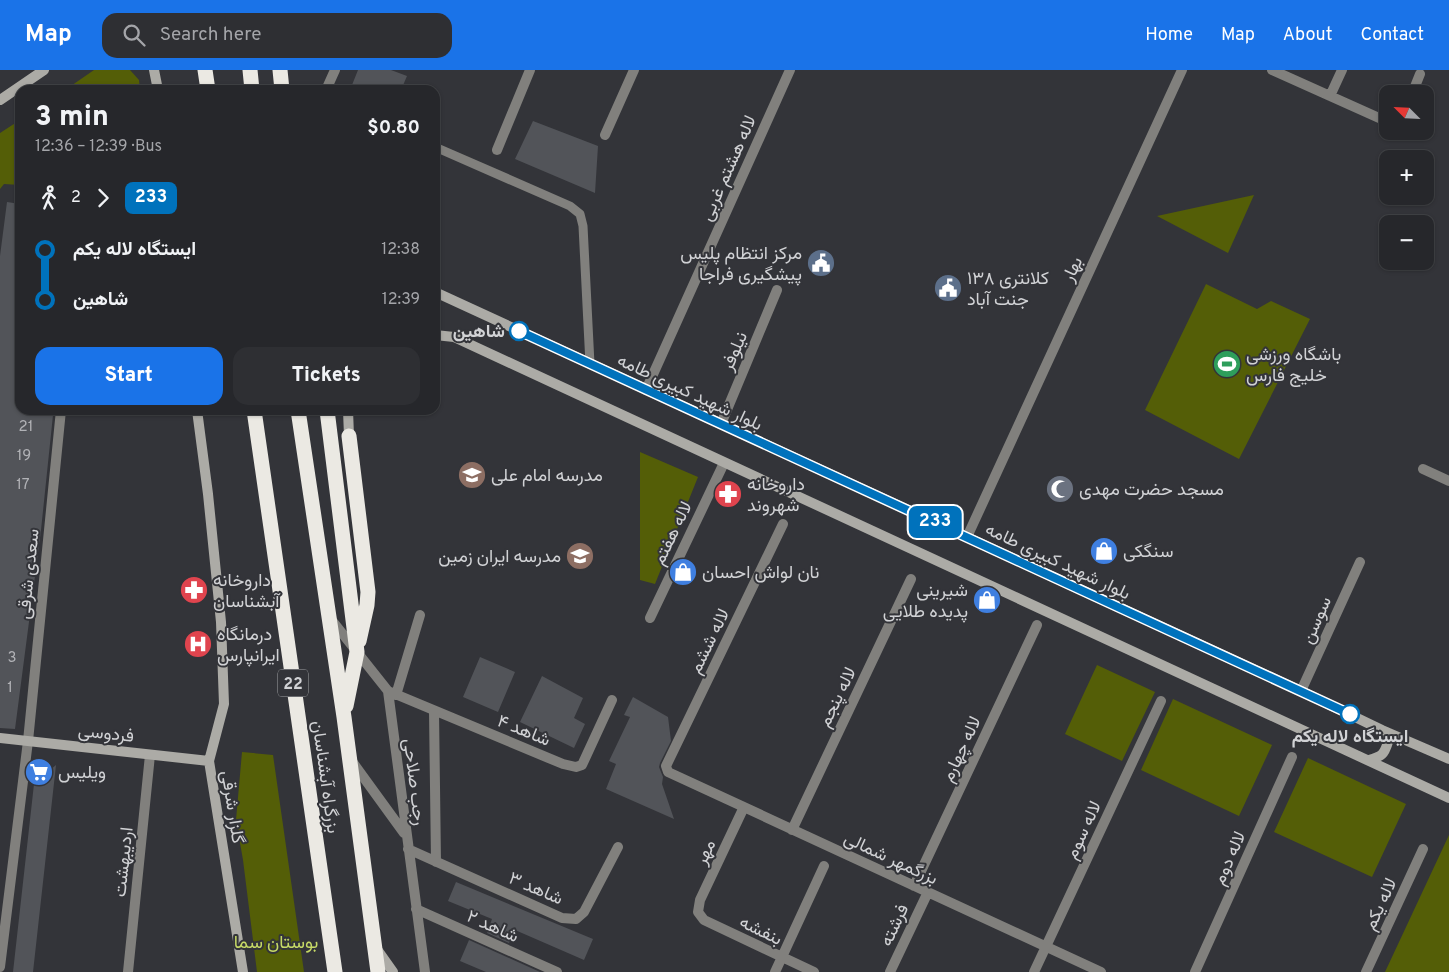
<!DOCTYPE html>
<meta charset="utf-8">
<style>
:root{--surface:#26272b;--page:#2e2f33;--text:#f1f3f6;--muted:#a4a5a9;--line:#424447;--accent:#1a73e8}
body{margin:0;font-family:Overpass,Vazirmatn,sans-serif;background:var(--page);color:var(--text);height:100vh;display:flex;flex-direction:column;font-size:19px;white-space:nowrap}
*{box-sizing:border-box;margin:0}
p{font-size:16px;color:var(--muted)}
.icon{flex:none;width:28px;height:28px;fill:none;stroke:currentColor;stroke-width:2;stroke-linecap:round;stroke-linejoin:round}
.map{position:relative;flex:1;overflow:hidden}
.drawer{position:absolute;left:15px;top:15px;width:425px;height:330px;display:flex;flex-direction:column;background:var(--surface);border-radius:15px;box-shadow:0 1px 4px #0004,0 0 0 1px var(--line)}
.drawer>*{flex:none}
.badge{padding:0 10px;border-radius:8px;font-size:18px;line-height:32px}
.needle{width:32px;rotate:294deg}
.buttons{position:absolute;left:1379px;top:15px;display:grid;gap:10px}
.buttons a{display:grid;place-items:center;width:55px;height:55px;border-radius:10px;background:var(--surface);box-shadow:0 1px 4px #0004,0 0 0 1px var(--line);font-size:25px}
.map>.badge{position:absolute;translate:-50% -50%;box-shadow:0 0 0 2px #fff}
.legs{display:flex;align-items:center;gap:8px;height:55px;padding:0 20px;font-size:16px}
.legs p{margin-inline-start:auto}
.overview{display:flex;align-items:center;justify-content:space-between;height:85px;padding:0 20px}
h1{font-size:28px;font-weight:800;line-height:38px}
.primary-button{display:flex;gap:10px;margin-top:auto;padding:10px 20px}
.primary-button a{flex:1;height:58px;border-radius:15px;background:var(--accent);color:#fff;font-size:20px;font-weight:800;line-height:58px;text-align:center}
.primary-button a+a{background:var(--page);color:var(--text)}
ul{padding:0 20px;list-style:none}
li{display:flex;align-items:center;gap:18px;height:50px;font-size:19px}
li i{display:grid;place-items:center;width:8px;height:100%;margin:0 6px;background:currentColor}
li i::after{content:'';width:12px;height:12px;margin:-6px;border:4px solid;border-radius:50%;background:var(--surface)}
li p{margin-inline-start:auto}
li:first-child i{background:linear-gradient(#0000 50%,currentColor 0)}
li:last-child i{background:linear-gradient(currentColor 50%,#0000 0)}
header{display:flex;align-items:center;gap:30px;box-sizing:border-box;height:70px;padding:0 25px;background:var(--accent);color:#fff}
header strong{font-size:24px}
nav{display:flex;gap:28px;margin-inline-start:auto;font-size:18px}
.search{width:350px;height:45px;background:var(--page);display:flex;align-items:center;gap:12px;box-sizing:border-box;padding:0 18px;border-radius:15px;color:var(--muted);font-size:19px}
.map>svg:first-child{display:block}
.green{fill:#545e07}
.building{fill:#525459}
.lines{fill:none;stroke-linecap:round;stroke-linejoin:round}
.lane{stroke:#81807d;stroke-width:9}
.street{stroke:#81807d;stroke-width:10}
.secondary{stroke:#acaba6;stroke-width:10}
.highway{stroke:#ebe9e3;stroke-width:15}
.line-1-casing{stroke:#fff;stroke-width:11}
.line-1{stroke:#0072bc;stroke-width:8}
.stop-1-dot{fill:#fff;stroke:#0072bc;stroke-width:2.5}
.labels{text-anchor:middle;stroke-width:4;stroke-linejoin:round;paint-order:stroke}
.number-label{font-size:15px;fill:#b1b2b6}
.shield{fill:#333439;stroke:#a2a3a6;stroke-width:1}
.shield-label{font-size:16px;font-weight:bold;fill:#d1d2d5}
.street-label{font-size:18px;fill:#d1d2d5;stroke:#333439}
.poi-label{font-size:18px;fill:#d1d2d5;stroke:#333439;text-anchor:start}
.stop-label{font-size:18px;font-weight:bold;fill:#d1d2d5;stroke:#333439;text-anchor:end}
.park-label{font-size:18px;fill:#c6d966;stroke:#333439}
</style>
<header>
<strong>Map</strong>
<div class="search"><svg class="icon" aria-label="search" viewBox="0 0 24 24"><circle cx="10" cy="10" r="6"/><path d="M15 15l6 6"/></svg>Search here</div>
<nav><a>Home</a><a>Map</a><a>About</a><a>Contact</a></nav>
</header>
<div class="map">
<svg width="1449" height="902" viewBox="0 0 1449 902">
<rect width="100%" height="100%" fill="#333439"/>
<path class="green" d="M94 0H130L139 10 140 20H65Z
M20 50V115L4 114 0 119V63Z
M1254 125 1228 183 1157 146Z
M1206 214 1257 239 1271 231 1310 249 1239 389 1145 340Z
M640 382 698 407 655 514 640 510Z
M1097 595 1155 622 1122 691 1065 664Z
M1173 629 1272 675 1239 746 1141 700Z
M242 682 273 685 304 902H257L243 790 236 750Z
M1308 688 1406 734 1372 807 1274 762Z
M1449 765V902H1385Z"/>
<path class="building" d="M358 0H391L407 6 401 20H350Z
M533 51 598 76 595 123 515 89Z
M7 132 20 134V340H52L53 345 41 460 15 659 0 658V186Z
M480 587 515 602 498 642 463 627Z
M542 606 583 628 574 648 585 654 574 678 520 652Z
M633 627 668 647 671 671 660 693 659 697 663 707 662 714 674 749 606 719 616 694 609 691 630 647 624 645Z
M56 695 33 902H13L34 714Z
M456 812 593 869 584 890 515 860 509 873 487 863 492 849 448 831Z
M469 870 540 902H486L460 891Z"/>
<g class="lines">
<path class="lane" d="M435 77 570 136 580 144 583 156 590 294"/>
<path class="street" d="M1272 0 1388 52
M326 20 335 0
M1412 24 1420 4
M1330 26 1342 0
M605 65 634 0
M497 80 530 0
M646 320 790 0
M721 354 777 220
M1423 399 1449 411
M783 454 666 696 668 702 1101 902
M967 467 1182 0
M330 548 388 621 425 902
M650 548 724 393
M388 621 563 694 576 697 582 695 612 630
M1301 621 1360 492
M396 625 420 545
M434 641 436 792
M351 690 404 763
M744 737 700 830 698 842 704 850 814 902
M792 760 911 509
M408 779 562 848 576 849 584 842 618 777
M914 816 1037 555
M416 839 557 902
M0 897 28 671 61 340
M128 902 150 685
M775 902 824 796
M890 902 928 822
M1034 902 1161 631
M1195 902 1292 687
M1366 902 1423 779"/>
<path class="secondary" d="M154 0 158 20
M0 30 44 0
M435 222 1301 621 1382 660 1449 689
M435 265 454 267 1449 728
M197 340 208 424 221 552 224 634 209 691 243 902
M348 340 349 366
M0 668 209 691
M1369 690C1382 686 1384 685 1388 672L1382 660
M376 878 393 902"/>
<path class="highway" d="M205 0 208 20
M250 0 252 20
M280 0 282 20
M254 340 335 902
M298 340 344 647 378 902
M327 340 357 582 346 636
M349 366 368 522 367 535 359 571"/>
</g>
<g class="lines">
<defs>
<path id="line-1" d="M519 261 1350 644"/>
</defs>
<use href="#line-1" class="line-1-casing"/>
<use href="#line-1" class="line-1"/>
</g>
<defs>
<symbol id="civic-disc" viewBox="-11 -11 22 22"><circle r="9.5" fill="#5c6f8a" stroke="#333439"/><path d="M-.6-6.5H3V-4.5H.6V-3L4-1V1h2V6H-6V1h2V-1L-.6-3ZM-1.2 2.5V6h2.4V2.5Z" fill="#fff"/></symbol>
<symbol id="stadium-disc" viewBox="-11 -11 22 22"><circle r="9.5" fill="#2e9e5b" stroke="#333439"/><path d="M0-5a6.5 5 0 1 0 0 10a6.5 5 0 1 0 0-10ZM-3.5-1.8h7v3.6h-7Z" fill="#fff"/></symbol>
<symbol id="school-disc" viewBox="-11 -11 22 22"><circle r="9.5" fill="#8d6e63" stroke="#333439"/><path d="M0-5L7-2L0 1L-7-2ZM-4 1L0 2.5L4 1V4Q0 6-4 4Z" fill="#fff"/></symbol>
<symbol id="mosque-disc" viewBox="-11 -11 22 22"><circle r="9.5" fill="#6b7280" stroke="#333439"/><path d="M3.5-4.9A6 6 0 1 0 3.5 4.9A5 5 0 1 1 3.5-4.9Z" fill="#fff"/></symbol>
<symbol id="pharmacy-disc" viewBox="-11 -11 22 22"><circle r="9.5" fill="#e0444e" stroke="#333439"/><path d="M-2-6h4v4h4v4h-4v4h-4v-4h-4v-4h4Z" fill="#fff"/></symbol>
<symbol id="shop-disc" viewBox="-11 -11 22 22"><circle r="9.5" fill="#3f7fe0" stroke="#333439"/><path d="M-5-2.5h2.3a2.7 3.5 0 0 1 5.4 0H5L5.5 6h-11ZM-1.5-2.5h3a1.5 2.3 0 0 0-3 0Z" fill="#fff"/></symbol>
<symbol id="hospital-disc" viewBox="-11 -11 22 22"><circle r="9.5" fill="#e0444e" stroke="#333439"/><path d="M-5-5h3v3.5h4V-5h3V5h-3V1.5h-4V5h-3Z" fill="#fff"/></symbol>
<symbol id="supermarket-disc" viewBox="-11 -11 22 22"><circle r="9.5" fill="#3f7fe0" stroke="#333439"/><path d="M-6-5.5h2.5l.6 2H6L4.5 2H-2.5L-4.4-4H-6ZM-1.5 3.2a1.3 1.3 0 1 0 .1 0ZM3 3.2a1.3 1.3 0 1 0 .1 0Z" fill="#fff"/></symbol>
</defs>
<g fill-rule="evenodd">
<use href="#civic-disc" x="805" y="177" width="32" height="32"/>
<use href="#civic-disc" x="932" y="202" width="32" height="32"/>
<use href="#stadium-disc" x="1211" y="278" width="32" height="32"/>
<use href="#school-disc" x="456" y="389" width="32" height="32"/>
<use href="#mosque-disc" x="1044" y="403" width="32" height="32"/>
<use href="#pharmacy-disc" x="712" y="408" width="32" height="32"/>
<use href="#shop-disc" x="1088" y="465" width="32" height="32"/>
<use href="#school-disc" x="564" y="470" width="32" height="32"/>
<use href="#shop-disc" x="667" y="486" width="32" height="32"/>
<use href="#pharmacy-disc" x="178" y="504" width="32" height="32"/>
<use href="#shop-disc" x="971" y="514" width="32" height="32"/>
<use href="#hospital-disc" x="182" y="558" width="32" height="32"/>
<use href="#supermarket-disc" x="23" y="686" width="32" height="32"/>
</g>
<g class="stop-1-dot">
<circle cx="519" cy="261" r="9"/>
<circle cx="1350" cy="644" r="9"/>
</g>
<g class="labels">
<g class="number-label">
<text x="26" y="361">21</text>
<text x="24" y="390">19</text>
<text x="23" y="419">17</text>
<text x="12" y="592">3</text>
<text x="10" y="622">1</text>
</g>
<rect class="shield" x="278" y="599.5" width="30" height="27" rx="4"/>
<g class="shield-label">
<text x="293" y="619">22</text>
</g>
<g class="street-label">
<text transform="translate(728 98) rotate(-66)" y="6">لاله هشتم غربی</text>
<text transform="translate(1072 199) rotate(-65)" y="6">بهار</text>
<text transform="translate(734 281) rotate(-67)" y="6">نیلوفر</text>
<text transform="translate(690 322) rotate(25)" y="6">بلوار شهید کبیری طامه</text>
<text transform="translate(672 463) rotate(-64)" y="6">لاله هفتم</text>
<text transform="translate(1058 491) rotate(25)" y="6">بلوار شهید کبیری طامه</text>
<text transform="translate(28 504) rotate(-84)" y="6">سعدی شرقی</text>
<text transform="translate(1316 550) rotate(-66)" y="6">سوسن</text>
<text transform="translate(709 571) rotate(-64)" y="6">لاله ششم</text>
<text transform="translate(837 627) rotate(-64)" y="6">لاله پنجم</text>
<text transform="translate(524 660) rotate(22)" y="6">شاهد ۴</text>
<text transform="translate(106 663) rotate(6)" y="6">فردوسی</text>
<text transform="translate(961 679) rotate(-65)" y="6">لاله چهارم</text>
<text transform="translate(326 707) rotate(82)" y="6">بزرگراه آبشناسان</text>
<text transform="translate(415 712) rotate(83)" y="6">رجب صلاحی</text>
<text transform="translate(233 737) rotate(81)" y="6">گلزار شرقی</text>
<text transform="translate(1083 760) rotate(-65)" y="6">لاله سوم</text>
<text transform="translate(705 782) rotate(-65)" y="6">مهر</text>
<text transform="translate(891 788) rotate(25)" y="6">بزرگمهر شمالی</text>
<text transform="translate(1229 788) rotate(-66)" y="6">لاله دوم</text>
<text transform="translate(123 792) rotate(-84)" y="6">اردیبهشت</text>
<text transform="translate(536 818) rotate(23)" y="6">شاهد ۳</text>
<text transform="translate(1380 834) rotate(-65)" y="6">لاله یکم</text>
<text transform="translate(894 855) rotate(-65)" y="6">فرشته</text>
<text transform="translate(493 856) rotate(24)" y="6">شاهد ۲</text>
<text transform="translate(761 860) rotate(26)" y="6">بنفشه</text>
</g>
<g class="poi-label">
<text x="802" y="189" text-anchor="end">مرکز انتظام پلیس<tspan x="802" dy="21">پیشگیری فراجا</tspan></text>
<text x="967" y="214">کلانتری ۱۳۸<tspan x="967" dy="21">جنت آباد</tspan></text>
<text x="1246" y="290">باشگاه ورزشی<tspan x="1246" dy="21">خلیج فارس</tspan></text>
<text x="491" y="411">مدرسه امام علی</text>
<text x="747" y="420">داروخانه<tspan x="747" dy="21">شهروند</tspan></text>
<text x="1079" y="425">مسجد حضرت مهدی</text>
<text x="1123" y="487">سنگکی</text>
<text x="561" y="492" text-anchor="end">مدرسه ایران زمین</text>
<text x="702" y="508">نان لواش احسان</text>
<text x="213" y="516">داروخانه<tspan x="213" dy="21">آبشناسان</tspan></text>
<text x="968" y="526" text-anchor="end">شيرينی<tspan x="968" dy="21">پديده طلايی</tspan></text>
<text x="217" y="570">درمانگاه<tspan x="217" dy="21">ایرانپارس</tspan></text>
<text x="58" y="708">ویلیس</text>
</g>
<g class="stop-label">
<text x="505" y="267">شاهین</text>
<text x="1350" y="672" text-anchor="middle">ایستگاه لاله یکم</text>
</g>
<g class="park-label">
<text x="276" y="878">بوستان سما</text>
</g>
</g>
</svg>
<div class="buttons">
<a><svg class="needle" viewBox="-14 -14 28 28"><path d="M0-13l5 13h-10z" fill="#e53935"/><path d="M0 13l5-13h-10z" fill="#a4a5a9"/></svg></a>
<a>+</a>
<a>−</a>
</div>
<b class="badge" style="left:935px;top:452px;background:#0072bc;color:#fff">233</b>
<section class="drawer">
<div class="overview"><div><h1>3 min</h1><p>12:36 – 12:39 · Bus</p></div><b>$0.80</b></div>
<div class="legs"><svg class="icon" aria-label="walk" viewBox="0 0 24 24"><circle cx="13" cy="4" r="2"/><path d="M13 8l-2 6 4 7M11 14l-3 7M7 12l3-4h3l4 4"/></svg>2<svg class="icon" aria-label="forward" viewBox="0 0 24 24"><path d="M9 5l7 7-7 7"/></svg><b class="badge" style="background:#0072bc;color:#fff">233</b></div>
<ul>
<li><i style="color:#0072bc"></i><b>ایستگاه لاله یکم</b><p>12:38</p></li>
<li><i style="color:#0072bc"></i><b>شاهین</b><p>12:39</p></li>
</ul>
<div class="primary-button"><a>Start</a><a>Tickets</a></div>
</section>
</div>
